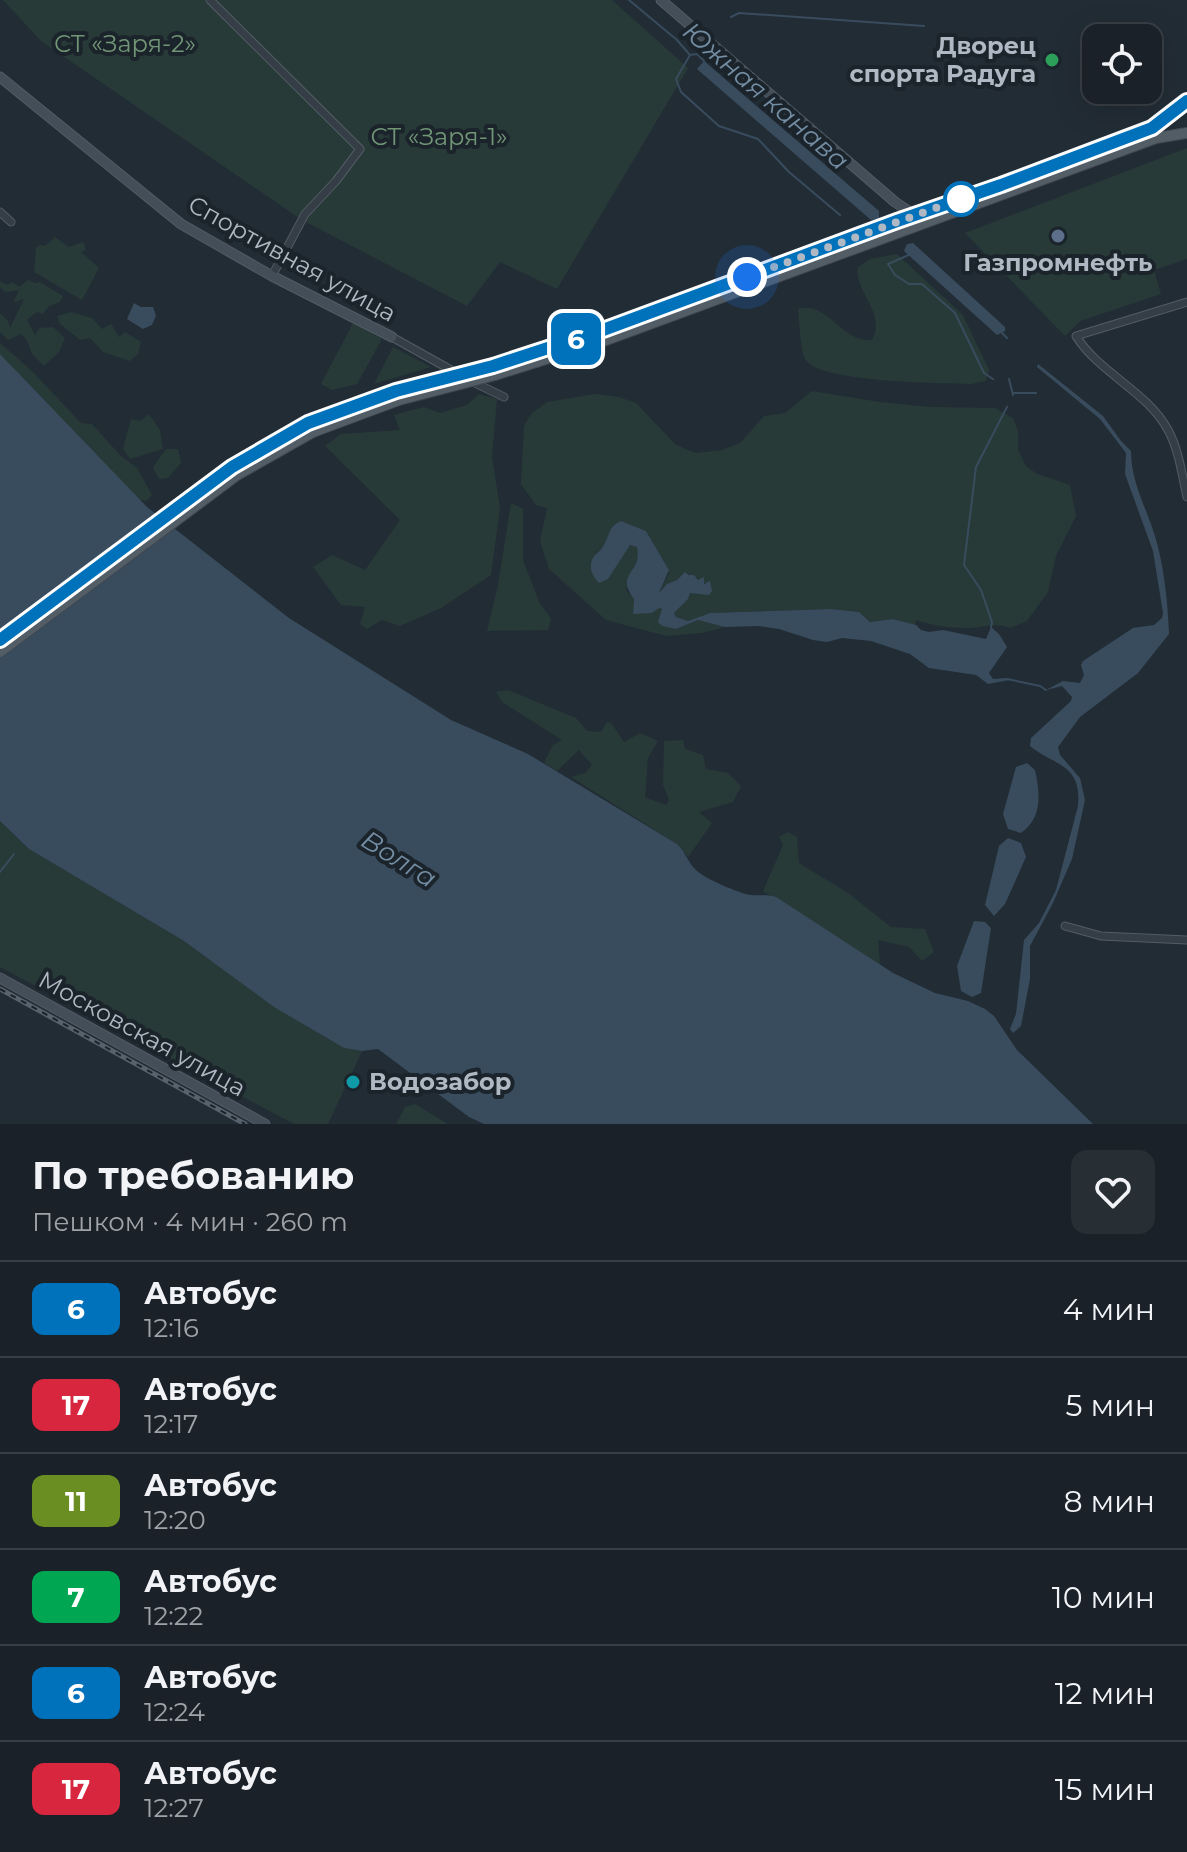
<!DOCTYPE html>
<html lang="ru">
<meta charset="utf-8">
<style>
:root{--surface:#1a2128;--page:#272e34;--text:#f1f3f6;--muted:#9fa3a8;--line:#383e45}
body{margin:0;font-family:Montserrat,sans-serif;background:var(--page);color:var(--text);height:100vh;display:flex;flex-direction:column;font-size:30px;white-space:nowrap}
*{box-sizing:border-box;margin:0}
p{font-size:26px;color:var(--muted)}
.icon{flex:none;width:44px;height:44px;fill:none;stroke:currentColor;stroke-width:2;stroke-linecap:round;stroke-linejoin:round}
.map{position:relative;height:1124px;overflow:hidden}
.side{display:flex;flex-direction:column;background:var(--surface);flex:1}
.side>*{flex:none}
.badge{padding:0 16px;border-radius:12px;font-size:28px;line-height:52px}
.tools{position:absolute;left:1082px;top:24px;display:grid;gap:16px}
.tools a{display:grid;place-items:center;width:80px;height:80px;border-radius:16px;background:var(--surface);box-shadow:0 8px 32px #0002,0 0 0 2px var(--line);font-size:40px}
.you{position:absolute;width:40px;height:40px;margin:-20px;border:6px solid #fff;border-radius:50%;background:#1a73e8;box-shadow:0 0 0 12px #1a73e833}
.map>.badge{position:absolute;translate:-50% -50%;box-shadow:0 0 0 4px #fff}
.round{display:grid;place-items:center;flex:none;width:84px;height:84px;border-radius:16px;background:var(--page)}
.head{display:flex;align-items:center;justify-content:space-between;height:136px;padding:0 32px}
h1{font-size:38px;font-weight:700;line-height:60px}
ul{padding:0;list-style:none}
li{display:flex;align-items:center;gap:24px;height:96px;padding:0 32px;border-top:2px solid var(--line)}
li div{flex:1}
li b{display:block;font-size:30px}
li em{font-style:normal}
li .badge{min-width:88px;font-weight:700;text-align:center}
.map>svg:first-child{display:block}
.green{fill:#273a38}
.water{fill:#394c5d}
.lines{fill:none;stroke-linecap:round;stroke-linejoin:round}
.stream{stroke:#394c5d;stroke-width:2}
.street-casing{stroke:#535c64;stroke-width:9}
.secondary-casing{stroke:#535c64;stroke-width:11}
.primary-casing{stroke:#3f4750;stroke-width:12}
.street{stroke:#353e46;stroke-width:7}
.secondary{stroke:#444e59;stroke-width:9}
.primary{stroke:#535d66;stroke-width:10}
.rail-casing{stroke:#58626d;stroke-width:5}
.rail{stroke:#1b232b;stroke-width:2;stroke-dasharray:6;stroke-linecap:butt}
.primary-bridge-casing{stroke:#3f4750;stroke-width:12;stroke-linecap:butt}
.primary-bridge{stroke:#535d66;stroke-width:10}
.line-casing{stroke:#fff;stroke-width:18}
.line{stroke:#0072bc;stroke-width:12}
.walk{stroke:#b0b9c3;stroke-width:8;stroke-dasharray:0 14.4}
.leisure-dot{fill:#2e9e5b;stroke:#1b232b;stroke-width:3}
.stop-dot{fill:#fff;stroke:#0072bc;stroke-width:4}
.service-dot{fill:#5c6f8a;stroke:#1b232b;stroke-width:3}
.culture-dot{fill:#0f9aa8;stroke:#1b232b;stroke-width:3}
.labels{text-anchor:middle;stroke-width:8;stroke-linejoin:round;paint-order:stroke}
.park-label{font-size:24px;fill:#719676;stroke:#1b232b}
.poi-label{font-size:24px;font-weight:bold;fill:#b0b9c3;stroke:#1b232b;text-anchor:end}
.street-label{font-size:24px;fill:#b0b9c3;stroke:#1b232b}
.water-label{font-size:26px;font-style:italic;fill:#738da3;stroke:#1b232b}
</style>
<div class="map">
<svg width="1187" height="1124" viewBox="0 0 1187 1124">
<rect width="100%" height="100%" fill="#222c35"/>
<path class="green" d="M3 0H612L688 68 557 289 500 262 467 306 302 220 41 41Z
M1187 148V259L1154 270 1161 294 1080 321 1065 336 965 233Z
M55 237 69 247 83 242 86 250 81 252 99 268 82 300 34 272 36 248 40 245 45 246Z
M897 254 963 315 989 370 986 381 971 384C943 383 818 383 805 359 801 352 799 319 798 309 827 300 842 343 872 340 887 313 854 292 858 267L870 259Z
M28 280 35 283 40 282 63 296 60 302 49 306 43 314 37 312 27 320 35 335 40 328 53 327 65 338 59 352 44 366 32 354 27 340 21 334 8 340 0 332V313L8 321 10 328 24 299 13 303 19 290 5 292 0 287V281L7 285 13 282 19 287Z
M71 312 92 318 102 329 111 324 119 337 125 332 141 342 138 354 130 361 103 352 90 338 80 340 60 324 57 316Z
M353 323 382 339 357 384 332 390 321 384Z
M0 343 32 371 81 423 92 424 120 455 137 468 152 495 146 501 140 500 130 491 0 354Z
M393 347 431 367 374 384Z
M812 391 880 402 929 407 995 408 1013 418 1018 431V450L1026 466 1037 474 1070 485 1076 516 1056 556 1048 592 1027 621 1010 628C991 621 984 629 966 628 949 628 931 625 915 620L916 625 893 619 870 622 859 612 831 609 710 613 688 621 676 617 674 613 688 599 690 593 712 587 685 572 677 580 667 584 659 593 669 573 664 561 646 531 621 521 603 547 595 554 621 555 630 545 637 547 639 554 626 590 634 599 633 613H652L659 607 676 629 698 620 725 627 702 633 666 636 606 620 549 569 540 541 547 508 536 505 521 484 524 426 531 414 547 402 595 394 619 397 636 403 676 445 696 453 722 450 740 443 764 416 785 413Z
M479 394 497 399 492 457 500 508 491 575 441 608 400 626 382 620 367 629 360 624 365 607 341 605 313 567 332 555 365 570 400 520 325 446 341 434 400 430 394 415 424 407 440 413 467 405Z
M149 414 160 430 163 449 130 459 123 449 131 419 140 421Z
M166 449H178L181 463 168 478 159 479 153 467Z
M511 503 523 509V560L540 604 551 618 548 630 487 631 498 585Z
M508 690 576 718 587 731 601 732 607 722 611 723 624 742 640 733 658 741 648 758 645 797 666 805 669 800 663 785 664 741 683 740 685 749 703 755 706 769 728 773 741 786 733 802 699 812 712 823 688 857 677 844 571 777 585 773 592 765 579 750 557 771 544 763 553 745 562 740 502 702 496 692Z
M0 821 29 849 184 941 275 1007 344 1048 362 1051 328 1124H294L0 967Z
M788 832 797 837 799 863 848 893 891 927 925 929 934 952 922 961 909 947 878 940 880 965 763 891 783 845 779 837Z
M415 1104 448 1124H396L405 1107Z"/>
<path class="water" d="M704 61 879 211V219L871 220 697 69Z
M913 243 1005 327V331L997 335 904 251 907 244Z
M134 303 141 307H153L156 316 152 325 143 329 127 319Z
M0 354 147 507 289 618 451 720 528 754 677 844C686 852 688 863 696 870 705 879 739 893 750 895 760 896 767 894 776 897L893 973 935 993 968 1001 985 1009 994 1016 1017 1050 1093 1124H484L469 1117 378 1049 362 1051 344 1048 274 1007 184 941 29 849 0 821Z
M1038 364 1103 416 1121 441 1131 451C1131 486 1150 513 1158 547 1165 575 1168 607 1169 634L1138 673 1080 717 1058 747 1060 755 1080 778 1085 800 1072 859 1053 903 1030 946V979L1021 1026 1013 1033 1010 1029 1016 1014 1024 940 1039 923 1056 890 1078 806C1082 763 1054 766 1030 746L1031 738 1071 701 1072 697 1062 686 1046 690 1063 681 1080 683 1084 675 1081 665 1083 661 1133 628 1154 625 1162 618 1163 613 1153 551 1125 474 1126 453 1100 419 1037 367Z
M621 521 646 531 669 570 659 593 667 584 677 580 685 572 689 575H694L698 580 704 577V584L710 581 712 591 709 595 690 593 688 599 674 613 676 617 688 621 710 613 831 609 859 612 870 622 893 619 916 625 921 630 929 632 943 630 986 639 991 627 999 634 1007 647 989 673 993 679 1006 678 1009 680 988 684 976 675 929 668 910 654 871 641 842 638 827 642 813 640 779 629 759 626 725 627 698 620 676 629 662 626 658 622 662 609 659 608 652 613 633 614 634 599C614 573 643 573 637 547L630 545 608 579 599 583C594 577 590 572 591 564 592 556 597 554 602 548 610 537 607 527 621 521Z
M1027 763 1035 770C1040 793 1043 817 1021 833L1008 829 1003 814 1016 767Z
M1008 838 1021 843 1026 857 1005 904 994 916 985 905 999 846Z
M974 921 985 922 991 928 981 993 972 997 961 991 957 966Z"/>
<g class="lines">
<path class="stream" d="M629 0 677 40 690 55 697 54 704 61
M731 17 739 13 924 26
M690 55 676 79 681 92 719 126 758 139 789 172 840 215
M911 254 888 264 895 275 909 284H922L955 313 984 373 993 379
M1002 333 1007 338
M1009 379 1013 395
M1013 393H1036
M991 627 992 622 981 590 964 565 976 467 1007 407
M1007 679 1040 686 1046 690
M0 872 14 854"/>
<defs>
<path id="street" d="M210 0 360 149 336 181 305 214 272 276
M0 212 11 222
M1187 302 1076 336C1099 373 1147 391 1168 430 1179 450 1182 475 1187 497
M392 337 460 375
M471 381 504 397
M1065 926 1101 936 1187 940"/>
<path id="secondary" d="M661 0 895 202 910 212 920 213
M0 77 181 224 272 276 392 337
M0 978 265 1124"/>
<path id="primary" d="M493 366 603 330 1094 151 1157 126 1187 101
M495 375 606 340 1156 138 1187 133"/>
</defs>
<use href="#street" class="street-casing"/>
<use href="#secondary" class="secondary-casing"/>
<use href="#primary" class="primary-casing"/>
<use href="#street" class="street"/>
<use href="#secondary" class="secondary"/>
<use href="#primary" class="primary"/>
<defs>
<path id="rail" d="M0 989 245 1124"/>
</defs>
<use href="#rail" class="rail-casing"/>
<use href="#rail" class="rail"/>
<defs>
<path id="primary-bridge" d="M0 639 232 467 308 423 396 391 493 366
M0 652 237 475 313 432 399 400 495 375"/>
</defs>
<use href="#primary-bridge" class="primary-bridge-casing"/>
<use href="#primary-bridge" class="primary-bridge"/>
</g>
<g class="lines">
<defs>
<path id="line" d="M0 640 232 467 308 423 396 391 493 366 603 330 897 221 1001 185 1152 128 1187 101"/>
</defs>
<use href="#line" class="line-casing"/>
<use href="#line" class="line"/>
<path class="walk" d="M747 277 974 194 961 199"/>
</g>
<circle class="leisure-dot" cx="1052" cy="60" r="8"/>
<circle class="stop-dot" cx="961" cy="199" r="16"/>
<circle class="service-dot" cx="1058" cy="236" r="8"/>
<circle class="culture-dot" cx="353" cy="1082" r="8"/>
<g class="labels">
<g class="park-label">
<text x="125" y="52">СТ «Заря-2»</text>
<text x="439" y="145">СТ «Заря-1»</text>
</g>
<g class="poi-label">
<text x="1036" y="54">Дворец<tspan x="1036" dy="28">спорта Радуга</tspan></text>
<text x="1058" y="271" text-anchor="middle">Газпромнефть</text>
<text x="369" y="1090" text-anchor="start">Водозабор</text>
</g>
<g class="street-label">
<text transform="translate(292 259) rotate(29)" y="8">Спортивная улица</text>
<text transform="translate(142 1034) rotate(29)" y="8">Московская улица</text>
</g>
<g class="water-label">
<text transform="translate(766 96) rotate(41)" y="9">Южная канава</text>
<text transform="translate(399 859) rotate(32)" y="9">Волга</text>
</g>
</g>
</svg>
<div class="tools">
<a><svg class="icon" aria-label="locate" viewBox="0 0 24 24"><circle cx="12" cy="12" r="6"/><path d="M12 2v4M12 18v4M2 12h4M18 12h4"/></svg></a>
</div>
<div class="you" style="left:747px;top:277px"></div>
<b class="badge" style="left:576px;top:339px;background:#0072bc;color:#fff">6</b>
</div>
<section class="side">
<div class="head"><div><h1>По требованию</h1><p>Пешком · 4 мин · 260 m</p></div><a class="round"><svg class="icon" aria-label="heart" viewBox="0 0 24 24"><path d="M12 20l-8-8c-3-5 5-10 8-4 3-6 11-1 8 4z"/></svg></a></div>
<ul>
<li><span class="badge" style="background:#0072bc;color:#fff">6</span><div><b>Автобус</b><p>12:16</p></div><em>4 мин</em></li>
<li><span class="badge" style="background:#d7263d;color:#fff">17</span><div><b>Автобус</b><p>12:17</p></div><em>5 мин</em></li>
<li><span class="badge" style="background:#6b8e23;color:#fff">11</span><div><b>Автобус</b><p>12:20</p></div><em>8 мин</em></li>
<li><span class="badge" style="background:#00a651;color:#fff">7</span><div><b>Автобус</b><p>12:22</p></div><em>10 мин</em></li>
<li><span class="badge" style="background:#0072bc;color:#fff">6</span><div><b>Автобус</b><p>12:24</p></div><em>12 мин</em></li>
<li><span class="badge" style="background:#d7263d;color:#fff">17</span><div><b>Автобус</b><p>12:27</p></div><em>15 мин</em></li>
</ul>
</section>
